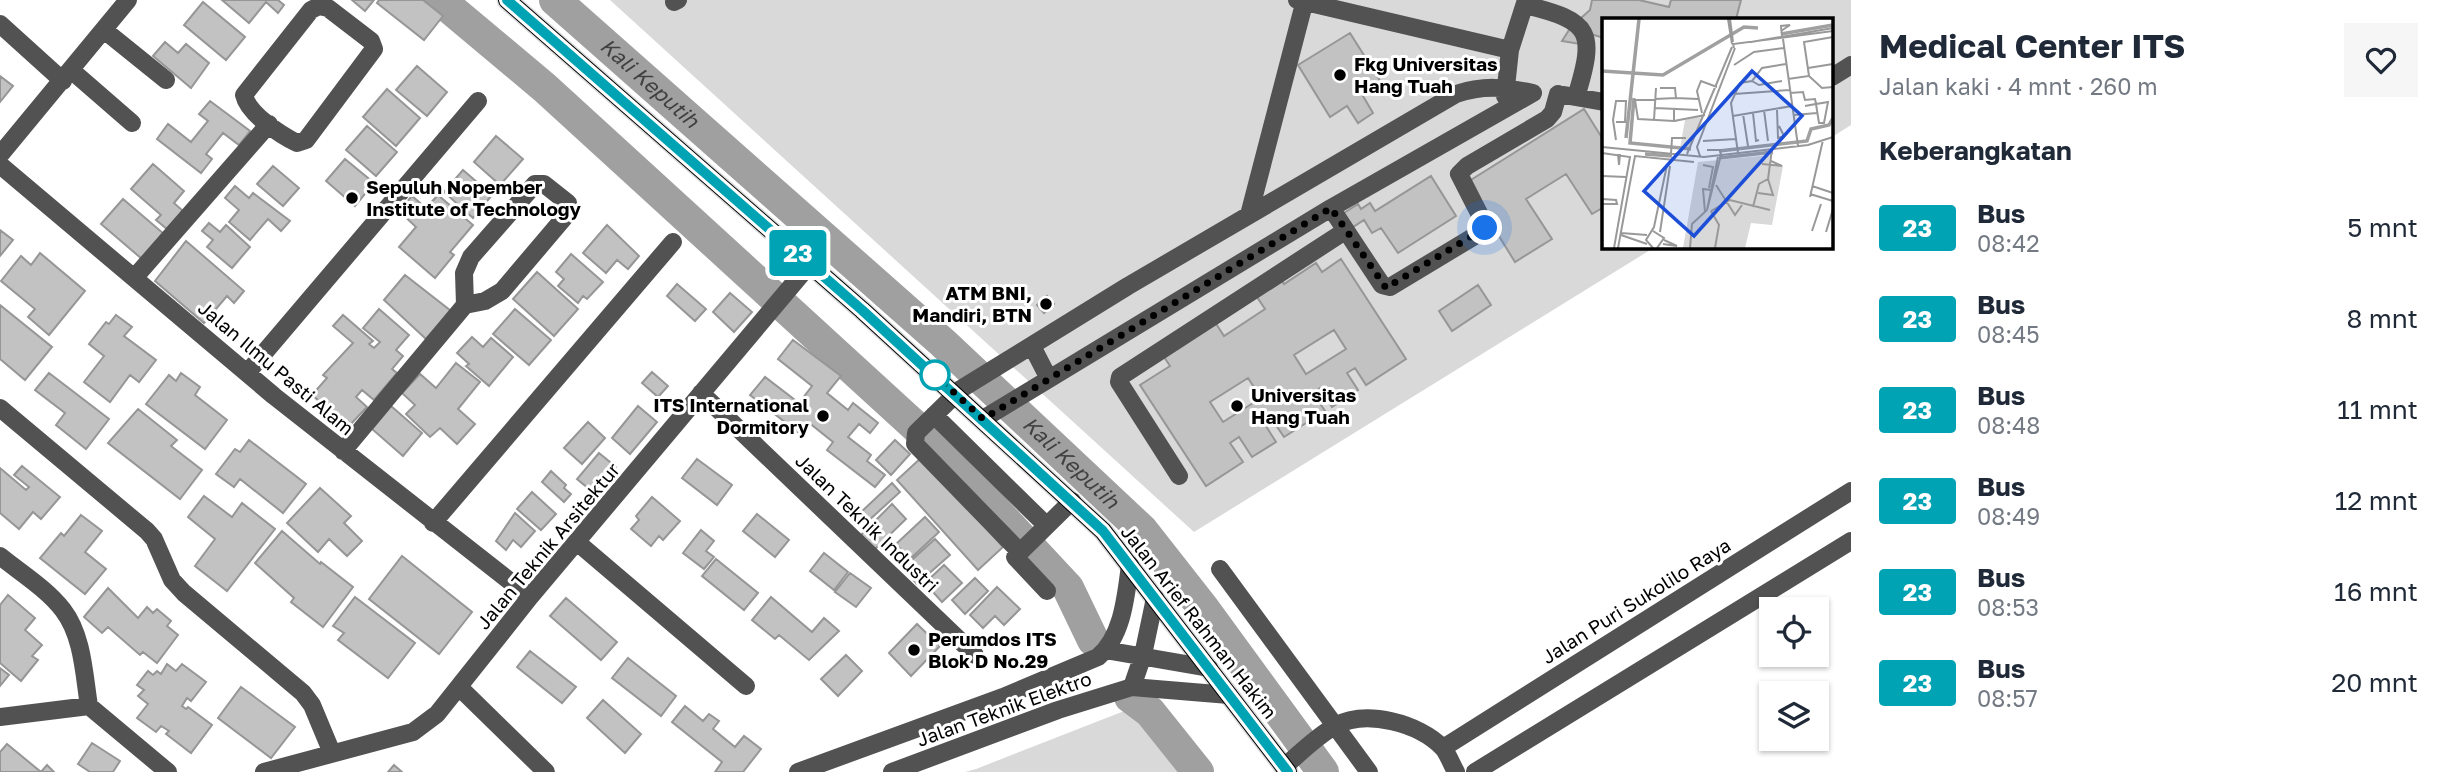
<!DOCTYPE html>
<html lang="id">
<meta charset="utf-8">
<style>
:root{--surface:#fff;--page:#f6f6f7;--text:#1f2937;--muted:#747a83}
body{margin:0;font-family:"Golos Text",sans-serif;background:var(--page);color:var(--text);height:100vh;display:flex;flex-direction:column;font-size:26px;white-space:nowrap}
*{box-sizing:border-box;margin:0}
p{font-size:23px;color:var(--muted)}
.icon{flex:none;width:38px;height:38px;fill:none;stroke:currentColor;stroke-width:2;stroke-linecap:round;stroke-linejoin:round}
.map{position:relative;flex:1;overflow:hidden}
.drawer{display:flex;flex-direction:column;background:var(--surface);width:595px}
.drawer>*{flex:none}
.badge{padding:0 14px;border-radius:5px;font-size:24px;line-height:46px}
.buttons{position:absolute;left:1759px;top:597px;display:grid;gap:14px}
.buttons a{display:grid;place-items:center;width:70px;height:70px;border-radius:0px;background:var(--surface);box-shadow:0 2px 5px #0004;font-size:35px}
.you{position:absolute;width:35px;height:35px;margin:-18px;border:5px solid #fff;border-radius:50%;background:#1a73e8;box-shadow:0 0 0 10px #1a73e833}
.map>.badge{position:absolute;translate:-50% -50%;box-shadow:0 0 0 4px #fff}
h2{padding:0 28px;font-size:26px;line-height:63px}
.round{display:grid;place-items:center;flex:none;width:74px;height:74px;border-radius:0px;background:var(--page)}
.head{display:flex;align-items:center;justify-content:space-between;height:119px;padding:0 28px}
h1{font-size:33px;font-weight:700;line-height:52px}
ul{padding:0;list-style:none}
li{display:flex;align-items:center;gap:21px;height:91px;padding:0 28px}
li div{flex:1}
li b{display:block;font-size:26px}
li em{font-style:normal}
li .badge{min-width:77px;font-weight:700;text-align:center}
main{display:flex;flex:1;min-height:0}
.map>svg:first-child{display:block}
.green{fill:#d9d9d9}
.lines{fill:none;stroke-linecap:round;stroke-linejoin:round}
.river{stroke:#a0a0a0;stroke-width:32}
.building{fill:#c2c2c2;stroke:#969696;stroke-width:2;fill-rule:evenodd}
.major-casing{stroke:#dbdbdb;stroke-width:21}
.minor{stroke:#525252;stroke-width:18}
.major{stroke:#000;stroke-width:18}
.line-casing{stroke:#fff;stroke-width:16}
.line{stroke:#00a3b4;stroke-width:10}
.walk{stroke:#000;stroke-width:7;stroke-dasharray:0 12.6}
.poi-dot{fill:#000;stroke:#fff;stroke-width:2.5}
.stop-dot{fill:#fff;stroke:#00a3b4;stroke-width:3.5}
.labels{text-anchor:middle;stroke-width:6;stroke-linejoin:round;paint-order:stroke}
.poi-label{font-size:19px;font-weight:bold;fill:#000;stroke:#fff;text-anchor:start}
.street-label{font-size:19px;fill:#000;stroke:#fff}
.water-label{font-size:21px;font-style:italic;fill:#414141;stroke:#fff}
.inset-river{fill:none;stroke:#a0a0a0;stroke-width:3.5}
.inset-road{fill:none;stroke:#999;stroke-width:2}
.view{fill:#1d4ed8;fill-opacity:0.15;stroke:#1d4ed8;stroke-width:3.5}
.inset-edge{fill:none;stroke:#000;stroke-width:3.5}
</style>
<main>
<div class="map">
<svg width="1851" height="772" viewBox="0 0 1851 772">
<rect width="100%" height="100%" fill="#fff"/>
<path class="green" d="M610 0H1851V125L1832 137V19H1604V247H1655L1194 532Z
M1137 706 1188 772H965L976 769Z"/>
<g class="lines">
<g class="river">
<path d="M440 0 545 88 927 437 1068 588 1093 640"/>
<path id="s1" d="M555 0 943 343 1142 530 1204 609 1323 772"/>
<path d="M1130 697 1150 712 1198 772"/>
</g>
</g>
<path class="building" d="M222 0H278L284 5 278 13 266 2 249 23Z
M352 0H374L365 11Z
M379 0H423L443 16 424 40 377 3Z
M1592 0H1639L1669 7 1671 0H1741L1736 19H1604V38L1594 35 1586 45 1562 41 1571 27 1590 10Z
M203 2 245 37 226 60 184 25Z
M1350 33 1382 84 1363 96 1373 113 1358 123 1347 106 1330 117 1298 65Z
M165 42 178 53 186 44 209 63 191 88 153 56Z
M417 66 447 92 427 116 396 90Z
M0 76 13 86 0 102Z
M387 89 420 118 396 146 363 117Z
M210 101 250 131 239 145 223 133 206 154 212 159 201 173 157 139 168 124 191 142 208 121 199 114Z
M1584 109 1604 141V207L1592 214 1566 174 1526 199 1552 239 1515 262 1466 183Z
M367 126 397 152 376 176 346 150Z
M496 136 523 159 500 185 474 162Z
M345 159 374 183 355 206 326 181Z
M153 164 184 191 174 203 183 211 167 229 156 220 161 215 131 189Z
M273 166 299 188 283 206 257 184Z
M463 170 492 195 473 218 444 192Z
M1431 176 1456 216 1398 253 1381 228 1372 233 1364 220 1353 227 1344 213 1358 204 1361 209 1370 203 1375 211Z
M235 186 249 198 253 193 290 221 281 231 268 219 250 240 229 222 239 210 225 198Z
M438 195 473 225 450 252 454 255 435 278 399 247 416 227 399 211 412 196 426 208Z
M123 199 164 234 142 259 101 224Z
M209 223 220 232 226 225 250 247 232 268 207 247 213 240 202 231Z
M607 225 639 256 628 269 617 260 606 273 583 253Z
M0 230 13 240 0 256Z
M186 241 244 291 234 303 227 296 204 323 155 281Z
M40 253 85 291 49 335 28 317 35 309 1 281 21 256 31 265Z
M571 254 603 282 587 299 583 296 578 303 558 286 564 279 556 272Z
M1341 259 1406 359 1366 385 1355 368 1347 373 1358 390 1332 407 1320 388 1313 393 1325 411 1284 437 1271 418 1264 423 1276 442 1252 457 1239 437 1230 443 1243 462 1206 486 1140 385 1170 366 1164 357 1213 319 1224 336 1265 309 1255 294 1280 278 1284 284 1316 263 1322 272ZM1334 330 1346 349 1306 374 1294 355ZM1248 378 1261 398 1223 422 1210 402Z
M537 272 578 309 554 336 513 299Z
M405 275 451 311 426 339 384 300Z
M677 284 706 309 695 321 667 296Z
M1478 285 1491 305 1452 331 1439 311Z
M730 293 752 312 734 332 713 312Z
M1047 296 1054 304 1044 313 1037 305Z
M0 305 52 347 25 380 0 359Z
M379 309 409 335 396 350 403 356 392 369 397 373 374 400 362 390 356 397 367 407 348 427 312 395 327 378 323 375 353 343 333 326 343 315 373 341 369 344 374 348 380 342 363 328Z
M515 309 551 340 529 365 493 334Z
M116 315 132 327 124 336 156 360 139 382 130 375 110 402 84 382 104 356 89 344 106 322 109 324Z
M472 337 483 347 491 338 513 357 489 386 466 366 469 364 457 353Z
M793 340 841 376 827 393 848 410 853 403 878 423 870 433 859 424 848 437 871 455 867 461 885 475 875 487 827 450 833 442 808 422 799 433 750 395 765 377 799 403 812 386 778 359Z
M456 363 480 382 458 409 475 424 457 444 440 428 430 437 406 414 415 405 402 393 420 374 436 388Z
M652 372 668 386 658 397 642 383Z
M49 373 109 419 86 449 56 425 65 413 35 390Z
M181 373 200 387 195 395 227 420 205 449 146 404 169 375 176 381Z
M391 406 422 433 403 456 372 429Z
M638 406 657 422 630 454 612 438Z
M138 409 177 440 171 446 202 470 180 499 108 443Z
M588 422 605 438 582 464 564 448Z
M249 440 306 484 283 513 240 479 234 487 216 474 235 449 240 452Z
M895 440 910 454 891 475 876 460Z
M599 453 616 467 594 493 577 479Z
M922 457 1003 547 978 570 897 480Z
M697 459 732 485 717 505 682 478Z
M22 466 60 497 41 519 33 512 19 529 0 513V468L26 490 29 487 14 475Z
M551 471 566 485 564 488 571 494 564 502 542 482Z
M892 483 900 492 867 522 859 514Z
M320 488 351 516 344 523 362 541 347 556 329 539 318 552 287 523Z
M532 492 556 514 541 530 517 509Z
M204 496 232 517 242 503 275 529 227 591 195 566 215 539 188 517Z
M652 497 680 521 663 540 659 536 651 546 631 529 639 520 636 516Z
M892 504 906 519 874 550 860 536Z
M515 513 535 531 521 547 513 540 506 550 496 541Z
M757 514 789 540 775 557 743 531Z
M81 515 102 531 85 552 106 569 85 594 40 558 61 533 64 536Z
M925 517 939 532 910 559 896 544Z
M701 530 714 541 706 551 714 557 704 569 683 553Z
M282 531 320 564 321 562 353 587 323 627 291 602 294 598 255 563Z
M935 539 950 555 917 584 903 568Z
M824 553 848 572 834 590 810 571Z
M402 556 472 612 439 654 369 599Z
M716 559 758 593 744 610 702 576Z
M944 565 962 583 942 602 925 583Z
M850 573 871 588 856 607 835 592Z
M975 578 988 591 965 614 952 600Z
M997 587 1020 609 1004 625 995 616 983 628 970 615Z
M108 588 138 618 147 607 153 613 157 609 171 621 167 626 178 635 157 663 143 652 140 655 108 627 102 633 84 617Z
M8 595 35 618 25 630 42 645 32 656 38 660 21 681 0 663V605Z
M355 597 415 643 388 678 338 640 344 633 333 626Z
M771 597 812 632 824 618 839 631 809 660 779 635 775 639 752 620Z
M566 598 617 642 601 660 550 616Z
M917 624 940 646 911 676 889 653Z
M530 651 576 687 562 703 517 667Z
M846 655 862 671 838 696 821 679Z
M628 658 676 696 661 716 612 678Z
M167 664 176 671 182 664 206 682 191 701 187 698 182 706 186 709 188 707 212 725 191 753 166 734 169 731 161 726 156 732 137 718 148 704 138 696 144 690 137 685 148 671 153 675 157 671 161 674Z
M0 668 9 675 0 686Z
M241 687 295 727 271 758 218 718Z
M603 700 641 734 625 753 587 718Z
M685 706 703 721 709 714 719 721 713 729 735 747 744 736 761 749 743 772H715L722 762 672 722Z
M92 743 120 761 113 772H90L78 764Z
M7 744 41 772 47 765 54 772H0V752Z
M394 765 402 772H388Z"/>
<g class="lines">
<defs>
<path id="major" d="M507 0 862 310 1103 531 1288 772"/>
</defs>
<use href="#major" class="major-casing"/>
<path class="minor" d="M1297 0 1510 50
M674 2 678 0
M1525 5C1592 21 1596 32 1576 97
M319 6 328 8 371 41 374 49 306 140 297 143C281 135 248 114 244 95L311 10Z
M0 24 63 81
M104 30 166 80
M71 70 132 123
M1832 77 1851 65
M1564 95 1604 102
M1505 96 1510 50 1526 0
M0 155 128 0
M0 165 274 396 530 597
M1331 208 1382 285 1390 287 1483 231 1484 223 1459 174 1467 166 1547 119 1553 112 1558 94
M1249 215 1305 0
M135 277 269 124
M1032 346 1049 379
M247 373 478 101
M701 393 975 655
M0 408 147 531 154 539 172 580 184 593 303 693 312 705 332 753
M934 415 1046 525
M983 419 1331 208 1533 93C1505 87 1483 85 1456 94L1128 286 961 389 916 433 915 444 1019 551
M343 451 465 305 485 301 502 291 569 212 568 203 544 184H535L471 257 464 273 465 305
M1179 476 1119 382 1120 377 1345 231
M433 523 673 242
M578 543 746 686
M0 556C21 573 47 589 63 610 83 636 84 675 89 706
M1220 569 1369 772
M1047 591 1015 557 1072 501
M1105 650 1209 668
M459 687 546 772
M1132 687 1143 655 1155 598
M0 717 89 706 168 772
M1443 748 1851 491
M1284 767C1300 753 1317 736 1335 726 1366 709 1419 723 1443 748 1448 754 1452 765 1456 772
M264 772 413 732 437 714 530 597 810 264
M798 772 1003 697 1098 657C1123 636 1126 595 1130 565
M892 772 1058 710 1132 687 1229 695
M1475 772 1851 541"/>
<use href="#major" class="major"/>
</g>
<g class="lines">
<defs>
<path id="line" d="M507 0 862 310 1103 531 1288 772"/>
</defs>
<use href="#line" class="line-casing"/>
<use href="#line" class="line"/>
<path class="walk" d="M935 375 983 419 1331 208 1386 288 1485 228"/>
</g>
<g class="poi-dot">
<circle cx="1340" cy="75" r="7"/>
<circle cx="352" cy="198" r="7"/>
<circle cx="1046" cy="304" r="7"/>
<circle cx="1237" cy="406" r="7"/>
<circle cx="823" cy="416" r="7"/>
<circle cx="914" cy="650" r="7"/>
</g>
<circle class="stop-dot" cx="935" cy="375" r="14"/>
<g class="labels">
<g class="poi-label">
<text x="1354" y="71">Fkg Universitas<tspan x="1354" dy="22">Hang Tuah</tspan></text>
<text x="366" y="194">Sepuluh Nopember<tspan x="366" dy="22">Institute of Technology</tspan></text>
<text x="1032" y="300" text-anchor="end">ATM BNI,<tspan x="1032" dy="22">Mandiri, BTN</tspan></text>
<text x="1251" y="402">Universitas<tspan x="1251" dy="22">Hang Tuah</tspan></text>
<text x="809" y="412" text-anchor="end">ITS International<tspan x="809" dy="22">Dormitory</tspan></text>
<text x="928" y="646">Perumdos ITS<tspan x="928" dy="22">Blok D No.29</tspan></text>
</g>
<g class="street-label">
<text transform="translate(276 368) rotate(40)" y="7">Jalan Ilmu Pasti Alam</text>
<text transform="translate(867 523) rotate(44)" y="7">Jalan Teknik Industri</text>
<text transform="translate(548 546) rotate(-50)" y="7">Jalan Teknik Arsitektur</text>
<text transform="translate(1636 601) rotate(-32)" y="7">Jalan Puri Sukolilo Raya</text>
<text transform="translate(1199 622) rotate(52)" y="7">Jalan Arief Rahman Hakim</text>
<text transform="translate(1004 709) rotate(-20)" y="7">Jalan Teknik Elektro</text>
</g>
<g class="water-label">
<text dy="7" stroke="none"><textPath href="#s1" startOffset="126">Kali Keputih</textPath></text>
<text dy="7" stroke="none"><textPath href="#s1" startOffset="693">Kali Keputih</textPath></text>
</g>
</g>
<g transform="translate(1602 18)">
<rect width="231" height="231" fill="#fff"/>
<path d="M95 99 101 100 88 131 78 130 83 102ZM168 137 167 145 181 148 170 207 149 205 143 230H81L96 144Z" fill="#d9d9d9"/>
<path class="inset-river" d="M179 16 231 7M0 53 61 57 142 9 156 10M32 80 28 125 89 131M24 120 37 1M117 133 205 123 209 111 227 107 231 100M43 136 70 138M117 140 171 134"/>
<path class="inset-road" d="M126 1 130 26M128 1 131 24M179 13 188 7 179 8V9L180 18M181 21 196 128M149 24 231 10M132 30 131 26 231 13M132 47 152 34 182 30M206 50 231 46M207 58 220 70 231 69M186 61 207 58 202 24 231 19M150 63 157 67 180 63M58 70H73L74 80 96 81M188 75 201 74 203 82 213 81 214 86 226 84 222 105H217L214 86 203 88M132 76 188 72M53 90 96 92M72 91V103L36 101 33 82 74 80M162 92 166 123M175 92 176 120 182 118 177 108M100 95 95 73 99 63 115 69M151 95 154 123 157 122M141 96 146 128M192 97 215 95M131 98 190 88M52 102 54 70M72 103 103 97M14 104H23L24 83H14L11 102 14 122M101 123 134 121M0 129 102 139 206 127 231 119M105 132H118L119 137 105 192 116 139M0 135 28 139 12 230M136 135 129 85 138 65 150 63 160 50 184 46M16 136 17 147 18 136M69 136 70 120H84M85 136 130 29M98 138 95 129 133 30M160 146 180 148 169 143M101 147 111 149 107 170M0 158 24 159M114 167 133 197 140 187M210 168 231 175M156 175 171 177 166 161 170 131M208 176 231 183M208 179 221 122M0 181 14 182 15 186H0M151 189 157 166 166 161M109 193 128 182 168 192M109 193 117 207 113 230M103 194 101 171 109 172M51 213 62 220 55 230M210 213 219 186M58 214 68 148M224 214 231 191M19 215 45 217M19 217 45 226M61 226 75 228 62 222M16 230 33 138 92 144M51 230 44 222 52 209 65 147M88 230 90 206 105 192"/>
<path class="view" d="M150 53 200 98 92 218 42 173Z"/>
<rect width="231" height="231" class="inset-edge"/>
</g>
</svg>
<div class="buttons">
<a><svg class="icon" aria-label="locate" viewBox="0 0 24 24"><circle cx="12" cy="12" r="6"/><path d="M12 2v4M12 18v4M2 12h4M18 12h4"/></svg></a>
<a><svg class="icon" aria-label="layers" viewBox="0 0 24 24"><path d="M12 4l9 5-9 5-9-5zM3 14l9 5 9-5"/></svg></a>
</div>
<div class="you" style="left:1485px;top:228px"></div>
<b class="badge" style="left:798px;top:253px;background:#00a3b4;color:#fff">23</b>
</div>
<section class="drawer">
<div class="head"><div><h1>Medical Center ITS</h1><p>Jalan kaki · 4 mnt · 260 m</p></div><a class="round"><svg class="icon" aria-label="heart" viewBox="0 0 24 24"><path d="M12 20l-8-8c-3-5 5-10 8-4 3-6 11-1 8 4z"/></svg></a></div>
<h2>Keberangkatan</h2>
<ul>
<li><span class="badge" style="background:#00a3b4;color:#fff">23</span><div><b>Bus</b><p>08:42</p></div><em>5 mnt</em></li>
<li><span class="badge" style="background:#00a3b4;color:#fff">23</span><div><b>Bus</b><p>08:45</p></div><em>8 mnt</em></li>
<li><span class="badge" style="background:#00a3b4;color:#fff">23</span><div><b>Bus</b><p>08:48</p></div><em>11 mnt</em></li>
<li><span class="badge" style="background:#00a3b4;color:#fff">23</span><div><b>Bus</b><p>08:49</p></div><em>12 mnt</em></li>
<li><span class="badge" style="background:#00a3b4;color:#fff">23</span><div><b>Bus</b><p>08:53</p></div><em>16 mnt</em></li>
<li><span class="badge" style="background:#00a3b4;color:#fff">23</span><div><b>Bus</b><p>08:57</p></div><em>20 mnt</em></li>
</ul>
</section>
</main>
